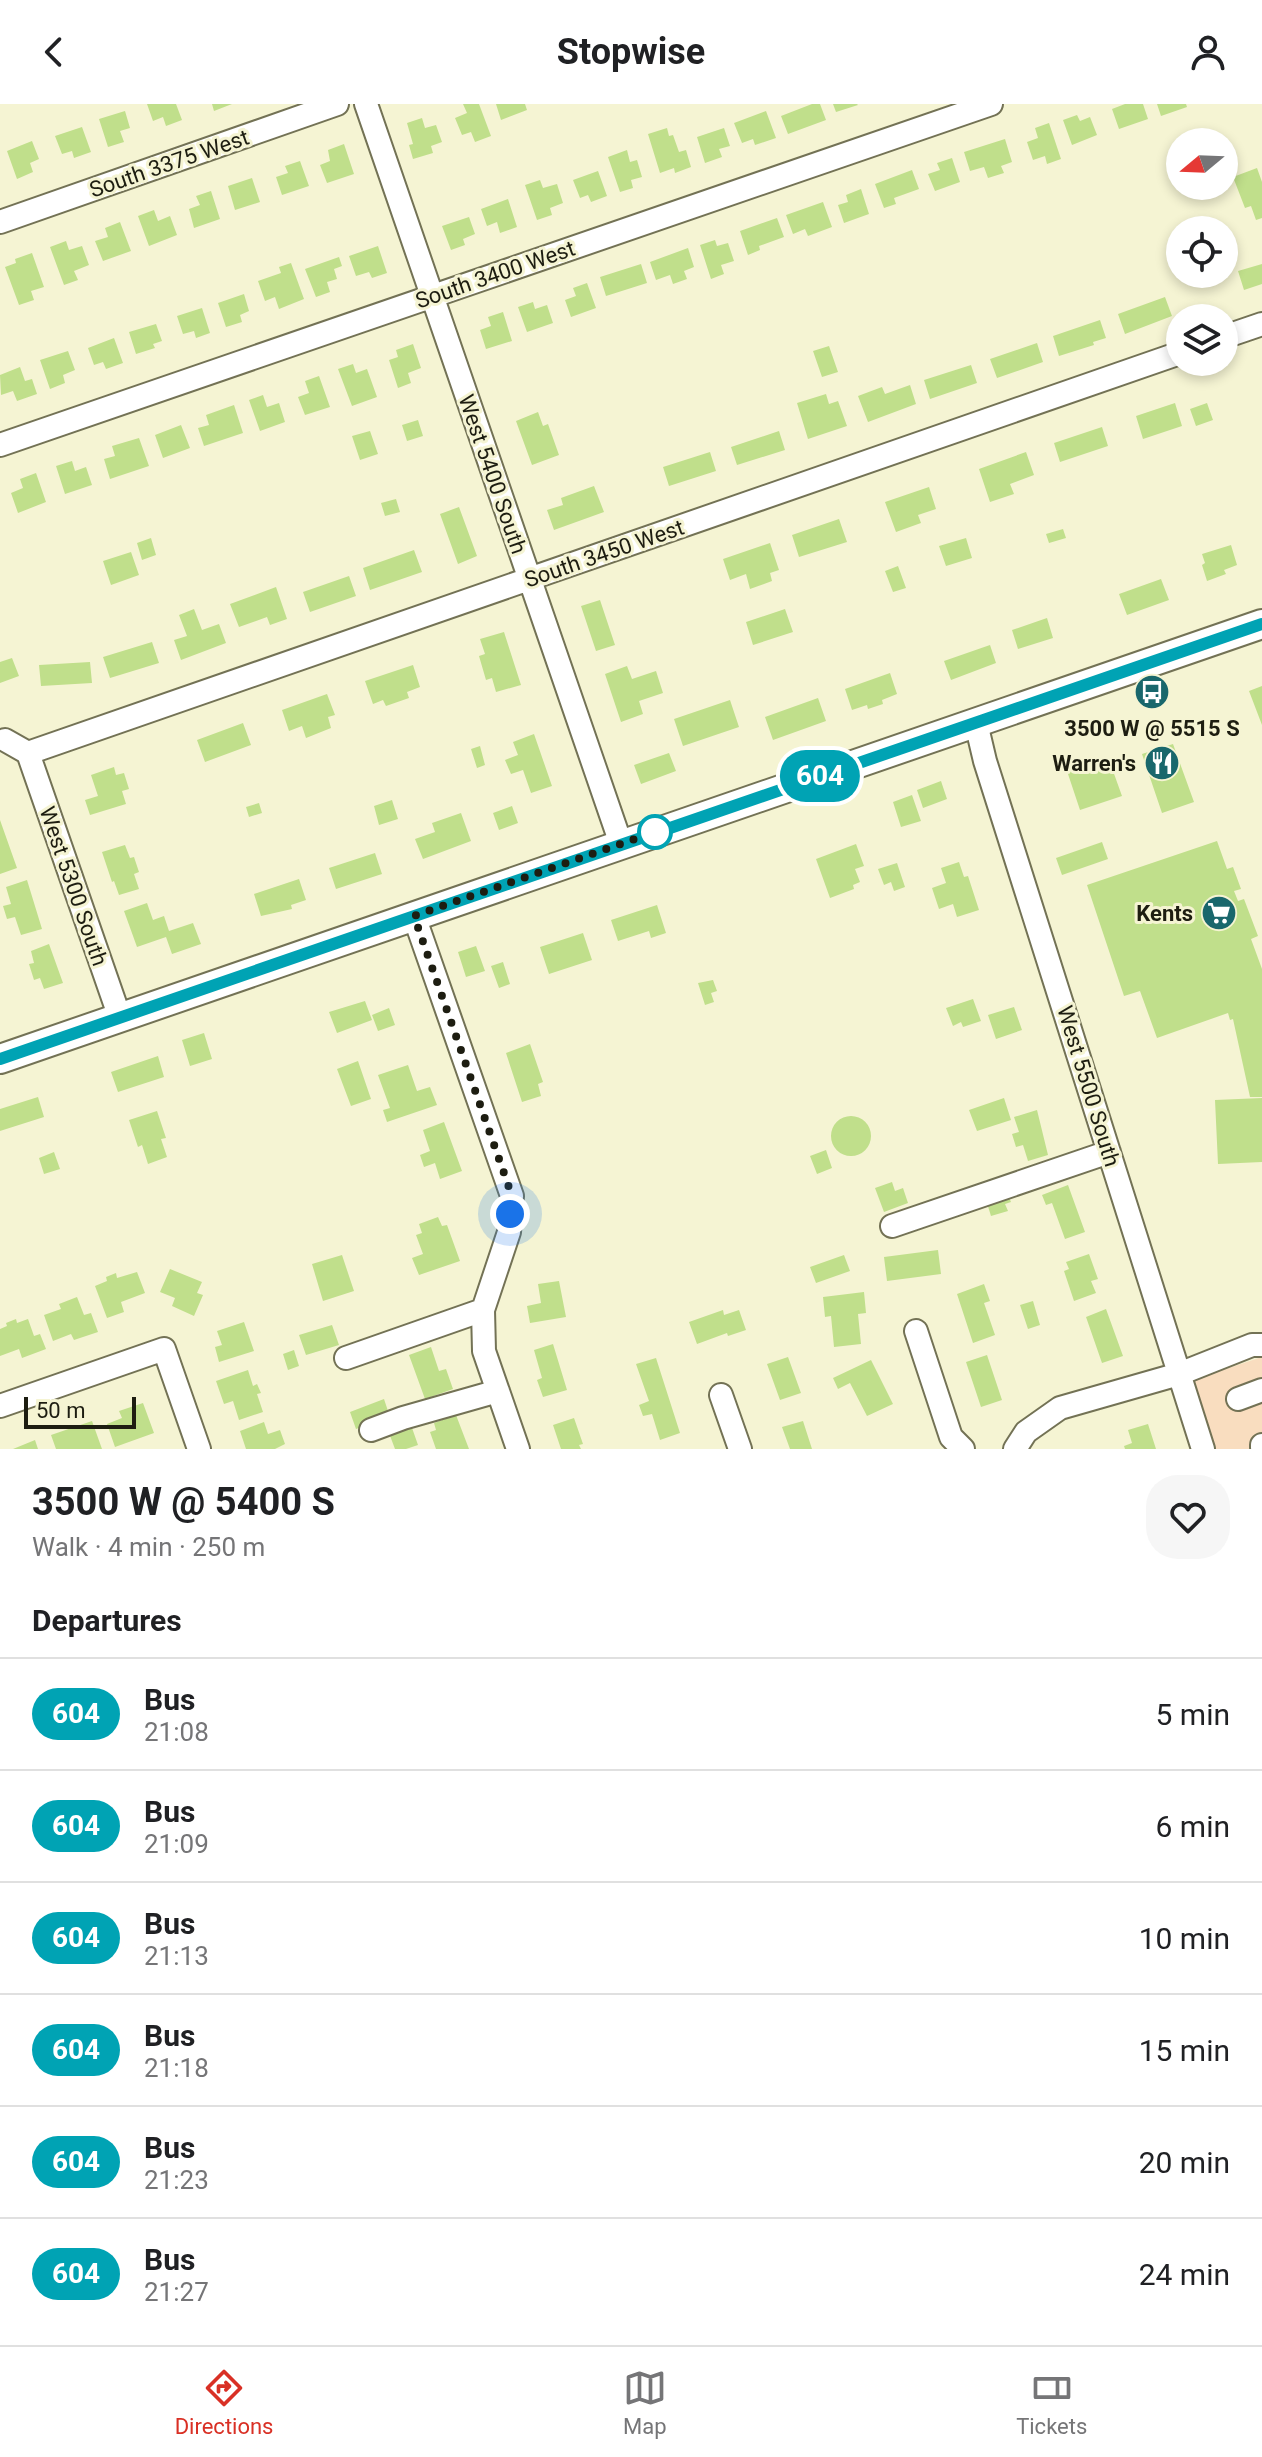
<!DOCTYPE html>
<meta charset="utf-8">
<style>
:root{--surface:#fff;--page:#f6f6f6;--text:#202124;--muted:#757577;--line:#e0e0e0;--accent:#d93025}
body{margin:0;font-family:Roboto,sans-serif;background:var(--page);color:var(--text);height:100vh;display:flex;flex-direction:column;font-size:30px;white-space:nowrap}
*{box-sizing:border-box;margin:0}
p{font-size:26px;color:var(--muted)}
.icon{flex:none;width:44px;height:44px;fill:none;stroke:currentColor;stroke-width:2;stroke-linecap:round;stroke-linejoin:round}
.map{position:relative;height:1345px;overflow:hidden}
.side{display:flex;flex-direction:column;background:var(--surface);flex:1}
.side>*{flex:none}
.badge{padding:0 16px;border-radius:26px;font-size:28px;line-height:52px}
.needle{width:52px;rotate:251deg}
.controls{position:absolute;left:1166px;top:24px;display:grid;gap:16px}
.controls a{display:grid;place-items:center;width:72px;height:72px;border-radius:50%;background:var(--surface);box-shadow:0 4px 12px #0003;font-size:40px}
.scale{position:absolute;left:24px;bottom:20px;width:112px;box-sizing:border-box;padding-left:8px;border:4px solid #1d1d11;border-top:0;font-size:22px;line-height:28px;white-space:nowrap;color:#1d1d11;-webkit-text-stroke:6px #f5f4d3;paint-order:stroke}
.you{position:absolute;width:40px;height:40px;margin:-20px;border:6px solid #fff;border-radius:50%;background:#1a73e8;box-shadow:0 0 0 12px #1a73e833}
.map>.badge{position:absolute;translate:-50% -50%;box-shadow:0 0 0 4px #fff}
h2{padding:0 32px;font-size:30px;line-height:72px}
.round{display:grid;place-items:center;flex:none;width:84px;height:84px;border-radius:32px;background:var(--page)}
.head{display:flex;align-items:center;justify-content:space-between;height:136px;padding:0 32px}
h1{font-size:38px;font-weight:700;line-height:60px}
ul{padding:0;list-style:none}
li{display:flex;align-items:center;gap:24px;height:112px;padding:0 32px;border-top:2px solid var(--line)}
li div{flex:1}
li b{display:block;font-size:30px}
li em{font-style:normal}
li .badge{min-width:88px;font-weight:700;text-align:center}
header{display:flex;justify-content:space-between;align-items:center;height:104px;padding:0 32px;background:var(--surface);font-size:36px;font-weight:700}
.menu{display:flex;justify-content:space-around;align-items:center;height:112px;border-top:2px solid var(--line);background:var(--surface);font-size:22px;color:var(--muted)}
.menu a{display:grid;justify-items:center;gap:4px}
.menu .active{color:var(--accent)}
.map>svg:first-child{display:block}
.green{fill:#f9ddbf}
.building{fill:#c0df8b}
.lines{fill:none;stroke-linecap:round;stroke-linejoin:round}
.minor-casing{stroke:#737255;stroke-width:26}
.major-casing{stroke:#737255;stroke-width:32}
.minor{stroke:#fff;stroke-width:22}
.major{stroke:#fff;stroke-width:28}
.line-casing{stroke:#fff;stroke-width:18}
.line{stroke:#00a3b4;stroke-width:12}
.walk{stroke:#1d1d11;stroke-width:8;stroke-dasharray:0 14.4}
.stop-dot{fill:#fff;stroke:#00a3b4;stroke-width:4}
.labels{text-anchor:middle;stroke-width:6;stroke-linejoin:round;paint-order:stroke}
.street-label{font-size:22px;fill:#1d1d11;stroke:#f5f4d3}
.poi-label{font-size:22px;font-weight:bold;fill:#1d1d11;stroke:#f5f4d3;text-anchor:end}
</style>
<header><svg class="icon" aria-label="back" viewBox="0 0 24 24"><path d="M15 5l-7 7 7 7"/></svg>Stopwise<svg class="icon" aria-label="person" viewBox="0 0 24 24"><circle cx="12" cy="8" r="4"/><path d="M4 21q1-7 8-7t8 7"/></svg></header>
<div class="map">
<svg width="1262" height="1345" viewBox="0 0 1262 1345">
<rect width="100%" height="100%" fill="#f5f4d3"/>
<path class="green" d="M1262 1253V1345H1206L1183 1279Z"/>
<path class="building" d="M147 0H176L182 16 166 22 163 13 153 17Z
M212 0H232L214 7Z
M463 0H479L491 32 475 38 471 28 462 31 455 14 467 9Z
M496 0H525L527 6 501 16Z
M812 0H820L826 16 788 30 781 12Z
M833 0H857L858 1 836 8Z
M1125 0H1143L1148 15 1119 25 1112 5Z
M1157 0H1186L1187 3 1161 12Z
M125 7 130 24 120 27 124 38 108 43 99 15Z
M766 7 776 34 755 41 753 35 742 39 734 19Z
M1077 11 1080 17 1090 13 1097 31 1072 41 1063 16Z
M422 14 425 24 436 21 442 38 431 42 433 49 413 55 409 41 413 40 407 19Z
M1049 19 1061 55 1047 60 1045 52 1033 56 1027 38 1038 34 1035 24Z
M82 23 91 48 74 54 72 47 62 50 55 32Z
M667 24 669 32 673 31 679 48 686 46 691 63 675 69 674 64 660 69 648 30Z
M724 24 730 42 719 45 722 53 705 59 697 33Z
M1005 35 1012 58 1001 62 1004 69 988 74 984 63 970 67 964 48Z
M32 37 39 55 30 59 33 68 17 75 7 47Z
M344 40 354 70 327 79 320 61 330 57 328 46Z
M627 46 630 58 637 56 642 73 631 76 633 84 620 88 608 53Z
M952 54 960 78 935 87 928 70 940 66 937 59Z
M300 57 309 82 282 91 276 73 288 69 285 62Z
M1257 64 1262 78V114L1256 116 1251 102 1245 104 1233 73Z
M912 66 919 85 894 94 896 100 884 104 875 80Z
M598 67 607 92 591 98 588 91 580 94 573 76Z
M252 74 260 98 235 106 228 82Z
M540 76 543 84 557 80 563 99 550 104 552 111 537 116 525 81Z
M861 85 869 110 844 119 838 101 848 98 846 91Z
M211 87 220 115 194 124 189 105 200 101 196 92Z
M508 95 517 123 500 129 497 118 487 122 481 105Z
M823 98 832 123 808 132 805 125 793 130 786 111Z
M154 106 158 117 170 112 177 131 149 142 138 112Z
M469 113 475 130 463 135 465 141 451 146 442 122Z
M777 114 784 133 759 142 760 146 748 151 740 127Z
M120 118 131 147 103 157 95 137 108 133 105 124Z
M715 136 717 142 728 139 734 157 721 161 724 170 711 175 700 141Z
M66 137 69 146 82 142 89 161 74 167 78 176 64 181 50 143Z
M378 142 387 169 372 174 369 168 356 172 349 152Z
M688 144 694 163 684 167 687 175 673 180 670 171 656 176 650 158Z
M32 149 44 183 31 187 34 196 19 201 5 163 16 159 15 155Z
M339 153 342 162 334 165 337 175 327 178 330 188 316 193 305 165Z
M291 159 304 195 279 205 275 193 265 197 258 177 281 169 279 163Z
M641 160 647 179 606 192 600 173Z
M1262 160V180L1244 186 1238 167Z
M587 179 596 204 571 213 565 196 576 192 573 184Z
M244 190 249 207 240 211 242 218 226 223 218 199Z
M1165 193 1172 212 1125 230 1118 210Z
M533 198 535 205 547 201 553 219 527 228 518 203Z
M202 204 210 229 196 234 194 227 183 230 177 212Z
M503 208 512 237 486 245 480 226 491 222 488 213Z
M1100 216 1106 234 1093 238 1094 241 1059 252 1053 232Z
M156 220 162 237 153 240 155 244 136 250 129 228Z
M114 234 123 259 106 265 103 258 94 261 88 244Z
M1037 239 1043 258 997 274 990 255Z
M413 240 421 264 408 269 411 279 398 284 389 256 398 253 396 246Z
M829 242 838 268 822 273 813 247Z
M68 247 75 266 63 271 65 279 50 285 40 256Z
M353 260 356 269 367 265 377 293 352 302 338 265Z
M971 261 977 279 930 295 924 276Z
M20 263 25 277 32 275 37 290 17 297 13 287 1 291 0 271Z
M319 272 330 303 305 311 298 293 309 289 305 277Z
M910 281 916 300 868 318 858 292 882 283 885 290Z
M826 290 829 300 838 297 847 322 808 335 797 299Z
M263 291 267 303 279 299 285 318 260 327 249 296Z
M1175 299 1182 322 1143 335 1136 312Z
M1207 299 1213 316 1196 322 1190 305Z
M234 301 243 329 204 342 198 324 209 321 206 311Z
M538 308 543 322 548 320 559 351 532 361 516 317Z
M418 316 423 332 407 337 402 321Z
M181 321 190 344 163 354 155 331Z
M1102 323 1108 342 1060 358 1054 339Z
M370 327 378 350 360 356 352 332Z
M779 327 785 346 737 361 731 343Z
M139 334 149 362 110 375 104 355 115 352 112 342Z
M710 348 716 367 669 382 663 363Z
M1026 348 1034 371 1010 380 1014 390 990 398 979 365Z
M72 357 75 367 86 363 92 381 65 390 56 362Z
M36 369 46 398 18 409 11 389 23 384 20 375Z
M594 382 604 408 554 426 547 406 563 401 561 394Z
M929 383 936 405 918 411 921 419 896 428 885 398Z
M396 395 400 408 385 412 381 399Z
M459 403 477 452 458 460 440 410Z
M839 415 847 438 799 453 792 431Z
M1063 425 1066 434 1049 439 1046 430Z
M151 434 156 451 142 456 137 439Z
M966 434 972 454 946 462 939 442Z
M770 439 779 466 770 469 772 477 750 485 746 470 730 476 723 455Z
M1231 441 1237 461 1224 466 1226 470 1207 477 1202 461 1205 459 1202 450Z
M414 446 422 468 370 486 363 464Z
M131 448 139 471 111 481 103 457Z
M898 462 906 484 893 488 885 467Z
M349 472 356 492 310 508 303 488Z
M1161 475 1169 496 1127 511 1119 490Z
M276 483 287 515 270 521 267 513 239 523 230 500Z
M600 496 615 541 596 547 581 502Z
M194 505 202 526 219 520 226 539 181 556 174 536 187 532 179 511Z
M785 505 793 528 753 541 746 518Z
M1047 514 1053 534 1018 545 1012 526Z
M504 528 521 581 496 588 492 574 486 576 479 552 485 550 480 535Z
M152 538 159 559 110 574 103 553Z
M990 541 996 559 951 576 944 557Z
M12 554 19 572 0 579V558Z
M90 558 92 579 41 582 39 561Z
M413 561 420 583 407 588 409 594 386 602 383 596 373 600 365 577Z
M627 562 632 575 656 567 663 589 639 597 643 610 621 618 605 570Z
M890 569 897 590 882 596 883 600 868 605 867 601 852 606 845 585Z
M1262 582V621L1249 587Z
M327 590 335 611 328 613 331 624 306 634 302 622 289 627 282 606Z
M818 594 826 617 773 636 765 613Z
M730 596 739 623 683 642 674 615Z
M243 619 251 641 205 658 197 636Z
M534 630 552 682 531 689 523 666 511 670 505 656 518 651 513 638Z
M1173 640 1194 698 1162 709 1142 650Z
M480 642 485 661 477 664 471 645Z
M669 649 676 667 641 680 634 661Z
M1108 653 1122 692 1080 706 1067 667Z
M114 663 116 671 124 669 129 685 122 687 126 700 90 711 85 696 98 692 91 671Z
M941 677 947 695 923 704 917 686Z
M912 691 921 717 901 723 893 698Z
M392 696 398 715 379 721 374 702Z
M259 699 262 709 249 713 246 703Z
M512 702 518 719 499 726 493 709Z
M461 709 471 737 423 755 415 735 435 728 432 719Z
M0 716 17 764 0 770Z
M1217 737 1227 765 1233 763 1241 785 1234 787 1238 797 1244 795 1258 832 1251 835 1262 865V993H1250L1233 915 1230 916 1228 909 1157 934 1140 887 1124 892 1087 781Z
M1102 738 1108 755 1062 771 1056 754Z
M856 740 864 762 855 765 860 778 853 781 854 785 830 794 816 755Z
M125 741 130 754 134 753 139 768 134 770 139 785 119 791 114 777 112 778 102 748Z
M375 749 382 770 336 785 329 764Z
M959 758 964 773 968 772 979 806 957 813 953 800 939 805 932 784 946 779 941 764Z
M897 759 905 783 894 787 891 778 884 781 878 765Z
M299 775 306 796 291 801 292 805 261 812 254 790Z
M27 776 42 825 21 831 15 813 7 815 3 802 11 800 6 783Z
M147 799 153 816 164 812 169 827 193 819 201 840 172 850 166 833 137 843 124 807Z
M657 801 666 829 651 834 649 827 618 837 611 816Z
M583 829 592 856 549 870 540 843Z
M49 840 63 879 44 885 40 874 34 876 29 860 34 859 31 847Z
M476 842 485 867 466 873 458 848Z
M503 858 510 880 499 884 491 862Z
M713 876 717 887 711 889 714 898 705 901 698 879Z
M973 895 981 917 963 923 961 918 953 922 946 904Z
M365 897 372 916 337 929 329 908Z
M1014 903 1022 926 996 935 988 911Z
M389 904 395 921 378 927 372 911Z
M204 929 212 955 190 962 182 936Z
M530 940 543 978 538 980 541 992 522 998 506 949Z
M158 952 164 973 118 988 111 968Z
M358 957 371 995 351 1002 337 965Z
M408 961 417 987 430 983 437 1001 387 1018 383 1006 390 1004 378 971Z
M38 993 44 1013 0 1027V1005Z
M1004 994 1011 1016 977 1027 969 1006Z
M1262 994V1058L1218 1060 1215 996Z
M1037 1006 1048 1051 1028 1057 1023 1041 1016 1043 1012 1030 1019 1028 1014 1013Z
M157 1007 166 1034 161 1035 167 1053 148 1060 142 1041 138 1043 129 1016Z
M831 1032a20 20 0 1 1 40 0a20 20 0 1 1-40 0Z
M444 1018 462 1067 440 1075 435 1059 424 1063 420 1051 430 1047 423 1026Z
M826 1046 832 1064 817 1070 810 1052Z
M54 1048 60 1065 44 1070 39 1054Z
M892 1078 895 1087 903 1084 908 1099 884 1108 875 1084Z
M1068 1081 1085 1128 1065 1135 1052 1099 1046 1101 1042 1091Z
M1007 1089 1011 1098 1005 1100 1008 1107 991 1112 986 1096Z
M438 1113 442 1122 447 1121 460 1157 419 1171 412 1154 423 1150 416 1131 422 1129 419 1120Z
M938 1146 941 1170 887 1177 884 1153Z
M1089 1150 1098 1175 1091 1177 1096 1189 1074 1197 1064 1167 1069 1165 1066 1158Z
M342 1151 354 1187 323 1197 312 1160Z
M844 1151 850 1167 816 1179 810 1163Z
M170 1165 202 1178 197 1189 203 1191 194 1212 172 1202 175 1194 160 1188Z
M137 1168 145 1189 121 1198 124 1208 107 1214 95 1182 107 1177 106 1173 116 1169 117 1174Z
M559 1177 566 1213 530 1219 527 1202 541 1199 538 1180Z
M984 1180 990 1197 984 1199 995 1231 973 1239 957 1190Z
M864 1188 866 1209 858 1210 861 1240 834 1243 831 1212 825 1213 823 1193Z
M77 1193 84 1211 91 1209 98 1228 74 1236 71 1230 53 1237 44 1211 61 1205 59 1200Z
M1033 1197 1040 1221 1028 1225 1020 1201Z
M1106 1205 1123 1252 1102 1259 1086 1213Z
M723 1206 724 1211 739 1206 746 1226 728 1232 727 1229 697 1240 689 1218Z
M16 1215 17 1219 28 1215 34 1232 40 1230 46 1245 22 1254 19 1245 0 1252V1225L7 1222 6 1219Z
M244 1218 254 1247 219 1258 215 1243 222 1241 217 1227Z
M332 1221 339 1241 306 1251 299 1231Z
M553 1240 567 1286 543 1293 537 1276 542 1274 534 1246Z
M431 1243 439 1267 446 1265 453 1285 425 1295 409 1251Z
M294 1246 299 1262 288 1266 283 1250Z
M987 1251 1002 1296 981 1303 966 1258Z
M788 1253 801 1289 780 1296 767 1260Z
M656 1254 680 1329 660 1336 652 1310 643 1312 639 1301 649 1297 636 1260Z
M871 1256 893 1300 867 1312 850 1279 838 1285 833 1274Z
M248 1266 253 1282 257 1280 261 1289 257 1290 263 1308 239 1316 233 1297 224 1300 216 1277Z
M384 1295 390 1313 356 1325 350 1308Z
M143 1299 154 1329 115 1343 107 1320 122 1314 119 1307Z
M456 1311 469 1345H436L430 1328 436 1326 434 1319Z
M574 1314 583 1340 579 1341 581 1345H561L553 1321Z
M92 1317 102 1345H56L51 1331Z
M803 1317 812 1345H790L782 1323Z
M264 1318 268 1330 280 1326 285 1340 275 1345H246L240 1327Z
M1148 1320 1156 1345H1125L1124 1342 1132 1339 1128 1326Z
M411 1321 418 1341 406 1345H395L389 1329Z
M35 1336 38 1345H13Z"/>
<g class="lines">
<defs>
<path id="minor" d="M366 0 621 740
M0 118 337 0
M1224 233 1262 220
M0 341 991 0
M976 619 985 657 1203 1345
M5 636 28 649
M28 649 1180 249
M28 649 120 914
M414 812 512 1092 509 1128 483 1206 484 1247 518 1345
M892 1122 1109 1048
M916 1227 951 1333 963 1345
M346 1254 483 1206
M721 1291 740 1345
M1238 1295 1262 1286
M0 1302 164 1245 199 1345
M371 1326 403 1314 498 1287
M1262 1341V1343
M1015 1345 1026 1328 1060 1304 1179 1270 1252 1241H1262"/>
<path id="major" d="M0 955 1262 520"/>
</defs>
<use href="#minor" class="minor-casing"/>
<use href="#major" class="major-casing"/>
<use href="#minor" class="minor"/>
<use href="#major" class="major"/>
</g>
<g class="lines">
<defs>
<path id="line" d="M0 955 1262 520"/>
</defs>
<use href="#line" class="line-casing"/>
<use href="#line" class="line"/>
<path class="walk" d="M510 1110 512 1092 414 812 655 728"/>
</g>
<defs>
<symbol id="bus-disc" viewBox="-11 -11 22 22"><circle r="9.5" fill="#19676c" stroke="#f5f4d3"/><path d="M-5-6H5V4H4V6H2V4H-2V6H-4V4H-5ZM-3.5-4V0h7V-4ZM-3.5 1.2v1.5H-2V1.2ZM2 1.2v1.5H3.5V1.2Z" fill="#fff"/></symbol>
<symbol id="restaurant-disc" viewBox="-11 -11 22 22"><circle r="9.5" fill="#19676c" stroke="#f5f4d3"/><path d="M-5-6h1v4h1v-4h1v4h1v-4h1v5L-1.5 .5V6h-2V.5L-5-1ZM5-6V6H3V1.5H1.5Q1.5-4 5-6Z" fill="#fff"/></symbol>
<symbol id="supermarket-disc" viewBox="-11 -11 22 22"><circle r="9.5" fill="#19676c" stroke="#f5f4d3"/><path d="M-6-5.5h2.5l.6 2H6L4.5 2H-2.5L-4.4-4H-6ZM-1.5 3.2a1.3 1.3 0 1 0 .1 0ZM3 3.2a1.3 1.3 0 1 0 .1 0Z" fill="#fff"/></symbol>
</defs>
<g fill-rule="evenodd">
<use href="#bus-disc" x="1132" y="568" width="40" height="40"/>
<use href="#restaurant-disc" x="1142" y="639" width="40" height="40"/>
<use href="#supermarket-disc" x="1199" y="789" width="40" height="40"/>
</g>
<circle class="stop-dot" cx="655" cy="728" r="16"/>
<g class="labels">
<g class="street-label">
<text transform="translate(169 59) rotate(-19)" y="8">South 3375 West</text>
<text transform="translate(495 170) rotate(-19)" y="8">South 3400 West</text>
<text transform="translate(493 370) rotate(71)" y="8">West 5400 South</text>
<text transform="translate(604 449) rotate(-19)" y="8">South 3450 West</text>
<text transform="translate(74 782) rotate(71)" y="8">West 5300 South</text>
<text transform="translate(1089 982) rotate(73)" y="8">West 5500 South</text>
</g>
<g class="poi-label">
<text x="1152" y="632" text-anchor="middle">3500 W @ 5515 S</text>
<text x="1136" y="667">Warren's</text>
<text x="1193" y="817">Kents</text>
</g>
</g>
</svg>
<div class="controls">
<a><svg class="needle" viewBox="-14 -14 28 28"><path d="M0-13l5 13h-10z" fill="#e53935"/><path d="M0 13l5-13h-10z" fill="#757577"/></svg></a>
<a><svg class="icon" aria-label="locate" viewBox="0 0 24 24"><circle cx="12" cy="12" r="6"/><path d="M12 2v4M12 18v4M2 12h4M18 12h4"/></svg></a>
<a><svg class="icon" aria-label="layers" viewBox="0 0 24 24"><path d="M12 4l9 5-9 5-9-5zM3 14l9 5 9-5"/></svg></a>
</div>
<div class="scale">50 m</div>
<div class="you" style="left:510px;top:1110px"></div>
<b class="badge" style="left:820px;top:672px;background:#00a3b4;color:#fff">604</b>
</div>
<section class="side">
<div class="head"><div><h1>3500 W @ 5400 S</h1><p>Walk · 4 min · 250 m</p></div><a class="round"><svg class="icon" aria-label="heart" viewBox="0 0 24 24"><path d="M12 20l-8-8c-3-5 5-10 8-4 3-6 11-1 8 4z"/></svg></a></div>
<h2>Departures</h2>
<ul>
<li><span class="badge" style="background:#00a3b4;color:#fff">604</span><div><b>Bus</b><p>21:08</p></div><em>5 min</em></li>
<li><span class="badge" style="background:#00a3b4;color:#fff">604</span><div><b>Bus</b><p>21:09</p></div><em>6 min</em></li>
<li><span class="badge" style="background:#00a3b4;color:#fff">604</span><div><b>Bus</b><p>21:13</p></div><em>10 min</em></li>
<li><span class="badge" style="background:#00a3b4;color:#fff">604</span><div><b>Bus</b><p>21:18</p></div><em>15 min</em></li>
<li><span class="badge" style="background:#00a3b4;color:#fff">604</span><div><b>Bus</b><p>21:23</p></div><em>20 min</em></li>
<li><span class="badge" style="background:#00a3b4;color:#fff">604</span><div><b>Bus</b><p>21:27</p></div><em>24 min</em></li>
</ul>
</section>
<nav class="menu">
<a class="active"><svg class="icon" aria-label="directions" viewBox="0 0 24 24"><path d="M12 3l9 9-9 9-9-9zM9 14v-3h6M13 9l2 2-2 2"/></svg>Directions</a>
<a><svg class="icon" aria-label="map" viewBox="0 0 24 24"><path d="M3 6l6-2 6 2 6-2v14l-6 2-6-2-6 2zM9 4v14M15 6v14"/></svg>Map</a>
<a><svg class="icon" aria-label="tickets" viewBox="0 0 24 24"><path d="M3 7h18v10H3zM15 7v10"/></svg>Tickets</a>
</nav>
